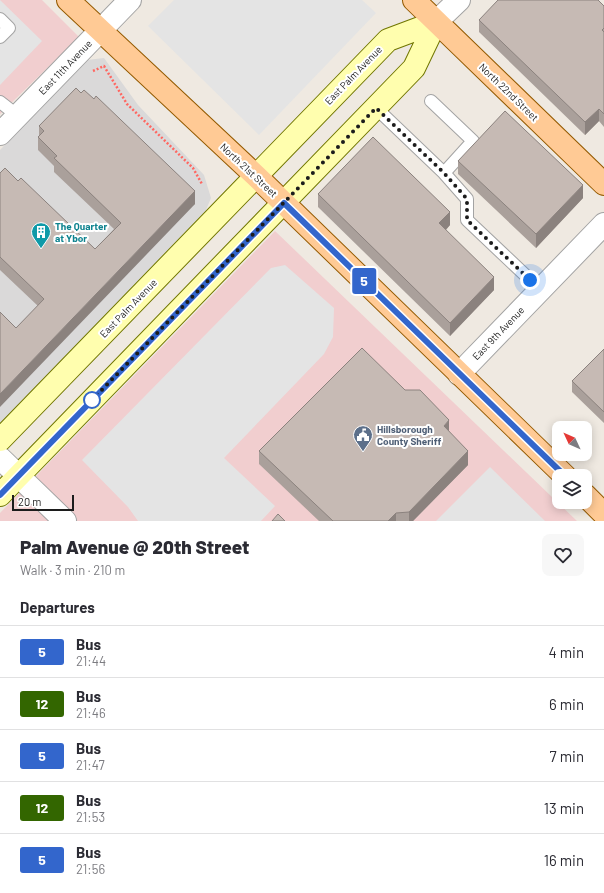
<!DOCTYPE html>
<meta charset="utf-8">
<style>
:root{--surface:#fff;--page:#f7f7f7;--text:#2b2b33;--muted:#7c7c81;--line:#e1e1e2}
body{margin:0;font-family:Barlow,sans-serif;background:var(--page);color:var(--text);height:100vh;display:flex;flex-direction:column;font-size:15px;white-space:nowrap}
*{box-sizing:border-box;margin:0}
p{font-size:13px;color:var(--muted)}
.icon{flex:none;width:22px;height:22px;fill:none;stroke:currentColor;stroke-width:2;stroke-linecap:round;stroke-linejoin:round}
.map{position:relative;height:521px;overflow:hidden}
.details{display:flex;flex-direction:column;background:var(--surface);flex:1}
.details>*{flex:none}
.badge{padding:0 8px;border-radius:3px;font-size:14px;line-height:26px}
.needle{width:26px;rotate:314deg}
.fabs{position:absolute;left:552px;top:421px;display:grid;gap:8px}
.fabs a{display:grid;place-items:center;width:40px;height:40px;border-radius:8px;background:var(--surface);box-shadow:0 2px 10px #0003;font-size:20px}
.scale{position:absolute;left:12px;bottom:10px;width:62px;box-sizing:border-box;padding-left:4px;border:2px solid #1c1c1c;border-top:0;font-size:11px;line-height:14px;white-space:nowrap;color:#1c1c1c;-webkit-text-stroke:3px #fff;paint-order:stroke}
.you{position:absolute;width:20px;height:20px;margin:-10px;border:3px solid #fff;border-radius:50%;background:#1a73e8;box-shadow:0 0 0 6px #1a73e833}
.map>.badge{position:absolute;translate:-50% -50%;box-shadow:0 0 0 2px #fff}
h2{padding:0 20px;font-size:15px;line-height:36px}
.round{display:grid;place-items:center;flex:none;width:42px;height:42px;border-radius:8px;background:var(--page)}
.overview{display:flex;align-items:center;justify-content:space-between;height:68px;padding:0 20px}
h1{font-size:19px;font-weight:800;line-height:30px}
ul{padding:0;list-style:none}
li{display:flex;align-items:center;gap:12px;height:52px;padding:0 20px;border-top:1px solid var(--line)}
li div{flex:1}
li b{display:block;font-size:15px}
li em{font-style:normal}
li .badge{min-width:44px;font-weight:700;text-align:center}
.map>svg:first-child{display:block}
.residential{fill:#dad9d9}
.commercial{fill:#f1cecf}
.parking{fill:#e4e4e4}
.lines{fill:none;stroke-linecap:round;stroke-linejoin:round}
.lane-casing{stroke:#a3a3a3;stroke-width:14}
.street-casing{stroke:#a3a3a3;stroke-width:24}
.secondary-casing{stroke:#717600;stroke-width:24}
.primary-casing{stroke:#945a00;stroke-width:24}
.path{stroke:#ff6761;stroke-width:2.5;stroke-dasharray:2 2;stroke-linecap:butt}
.lane{stroke:#fff;stroke-width:12}
.street{stroke:#fff;stroke-width:22}
.secondary{stroke:#fffeae;stroke-width:22}
.primary{stroke:#ffca95;stroke-width:22}
.wall{fill:#aaa09b}
.shaded-wall{fill:#8b827e}
.building{fill:#c6bab4;stroke:#8b827e}
.line-casing{stroke:#fff;stroke-width:9}
.line{stroke:#36c;stroke-width:6}
.walk{stroke:#1c1c1c;stroke-width:4;stroke-dasharray:0 7.2}
.stop-dot{fill:#fff;stroke:#36c;stroke-width:2}
.labels{text-anchor:middle;stroke-width:4;stroke-linejoin:round;paint-order:stroke}
.street-label{font-size:10px;fill:#1c1c1c;stroke:#fff}
.culture-label{font-size:10px;font-weight:bold;fill:#0d838f;stroke:#fff;text-anchor:start}
.service-label{font-size:10px;font-weight:bold;fill:#4e5e75;stroke:#fff;text-anchor:start}
</style>
<div class="map">
<svg width="604" height="521" viewBox="0 0 604 521">
<rect width="100%" height="100%" fill="#efe9e1"/>
<path class="residential" d="M104 58 138 105 204 175 211 198 203 217 0 425V150L87 60Z"/>
<path class="commercial" d="M0 0H42L79 37 0 114Z
M275 231 577 521H0V513Z"/>
<path class="parking" d="M0 0 42 41 0 85Z
M174 0H362L376 13 259 135 148 26Z
M285 265 334 308 333 337 324 354 224 458 275 506 261 521H138L128 507 82 460 271 268Z
M490 467 545 521H436Z"/>
<g class="lines">
<defs>
<path id="lane" d="M0 19 9 28 0 37
M431 101 473 141 444 173
M0 102 18 116
M376 108 444 173 467 199V220L541 290"/>
<path id="street" d="M436 22 459 0
M0 134 130 0
M459 374 604 224
M0 458 65 521"/>
<path id="secondary" d="M0 440 388 40 436 22
M0 495 414 68 436 22"/>
<path id="primary" d="M68 0 256 176 565 476
M414 0 604 184
M585 495 604 514"/>
</defs>
<use href="#lane" class="lane-casing"/>
<use href="#street" class="street-casing"/>
<use href="#secondary" class="secondary-casing"/>
<use href="#primary" class="primary-casing"/>
<path class="path" d="M93 71 104 66 127 104 193 168 202 184"/>
<use href="#lane" class="lane"/>
<use href="#street" class="street"/>
<use href="#secondary" class="secondary"/>
<use href="#primary" class="primary"/>
</g>
<path class="wall" d="M604 6V127L599 121 585 135 479 32V20Z
M39 126 195 204 16 328 38 306 0 270V173L18 181 95 249 114 229 54 172V166L38 150V137L39 136Z
M458 161 583 198 536 248 458 174Z
M318 194 450 225 446 230 494 290 450 336 318 207Z
M604 349V423L572 392V381Z
M405 390 449 431 468 465 413 521H319L259 464V451Z"/>
<path class="shaded-wall" d="M599 109V121L585 135V122Z
M583 185V198L536 248V234Z
M195 191V204L0 407V394Z
M450 212V225L439 237V223Z
M494 277V290L450 336V323Z
M449 420V433L444 426Z
M468 451V465L413 521H409V512Z
M396 513V521H388Z"/>
<path class="building" d="M498 0H598L604 6V28L602 30 604 32V114L599 109 585 122 479 20Z
M76 88 81 93 84 90 94 99 96 96 195 191 0 394V312L16 328 44 299 0 257V173L5 168 18 181 21 178 95 249 121 223 54 158 57 156 38 137 44 131 39 126Z
M505 111 583 185 536 234 458 161Z
M373 137 450 212 439 223 494 277 450 323 318 194Z
M362 348 405 390H420L449 420 444 426 468 451 409 512 396 513 388 521H333L259 451Z
M604 349V412L572 381Z
M278 514 285 521H272Z"/>
<g class="lines">
<defs>
<path id="line" d="M0 495 284 203 565 476"/>
</defs>
<use href="#line" class="line-casing"/>
<use href="#line" class="line"/>
<path class="walk" d="M92 400 376 108 444 173 467 199V220L530 280"/>
</g>
<defs>
<symbol id="building-pin" viewBox="-11 -11 22 30"><path d="M0 17L-7.5 6A9.5 9.5 0 1 1 7.5 6Z" fill="#0f9aa8" stroke="#fff"/><path d="M-4-6H4V6H1V3H-1V6H-4ZM-2.5-4.3h1.7v1.8h-1.7ZM.8-4.3h1.7v1.8H.8ZM-2.5-1h1.7V.8h-1.7ZM.8-1h1.7V.8H.8Z" fill="#fff"/></symbol>
<symbol id="civic-pin" viewBox="-11 -11 22 30"><path d="M0 17L-7.5 6A9.5 9.5 0 1 1 7.5 6Z" fill="#5c6f8a" stroke="#fff"/><path d="M-.6-6.5H3V-4.5H.6V-3L4-1V1h2V6H-6V1h2V-1L-.6-3ZM-1.2 2.5V6h2.4V2.5Z" fill="#fff"/></symbol>
</defs>
<g fill-rule="evenodd">
<use href="#building-pin" x="30" y="221" width="22" height="30"/>
<use href="#civic-pin" x="352" y="424" width="22" height="30"/>
</g>
<circle class="stop-dot" cx="92" cy="400" r="8"/>
<g class="labels">
<g class="street-label">
<text transform="translate(65 67) rotate(-46)" y="4">East 11th Avenue</text>
<text transform="translate(353 75) rotate(-46)" y="4">East Palm Avenue</text>
<text transform="translate(509 92) rotate(44)" y="4">North 22nd Street</text>
<text transform="translate(249 170) rotate(43)" y="4">North 21st Street</text>
<text transform="translate(128 308) rotate(-46)" y="4">East Palm Avenue</text>
<text transform="translate(498 333) rotate(-46)" y="4">East 9th Avenue</text>
</g>
<g class="culture-label">
<text x="55" y="230">The Quarter<tspan x="55" dy="12">at Ybor</tspan></text>
</g>
<g class="service-label">
<text x="377" y="433">Hillsborough<tspan x="377" dy="12">County Sheriff</tspan></text>
</g>
</g>
</svg>
<div class="fabs">
<a><svg class="needle" viewBox="-14 -14 28 28"><path d="M0-13l5 13h-10z" fill="#e53935"/><path d="M0 13l5-13h-10z" fill="#7c7c81"/></svg></a>
<a><svg class="icon" aria-label="layers" viewBox="0 0 24 24"><path d="M12 4l9 5-9 5-9-5zM3 14l9 5 9-5"/></svg></a>
</div>
<div class="scale">20 m</div>
<div class="you" style="left:530px;top:280px"></div>
<b class="badge" style="left:364px;top:281px;background:#36c;color:#fff">5</b>
</div>
<section class="details">
<div class="overview"><div><h1>Palm Avenue @ 20th Street</h1><p>Walk · 3 min · 210 m</p></div><a class="round"><svg class="icon" aria-label="heart" viewBox="0 0 24 24"><path d="M12 20l-8-8c-3-5 5-10 8-4 3-6 11-1 8 4z"/></svg></a></div>
<h2>Departures</h2>
<ul>
<li><span class="badge" style="background:#36c;color:#fff">5</span><div><b>Bus</b><p>21:44</p></div><em>4 min</em></li>
<li><span class="badge" style="background:#360;color:#fff">12</span><div><b>Bus</b><p>21:46</p></div><em>6 min</em></li>
<li><span class="badge" style="background:#36c;color:#fff">5</span><div><b>Bus</b><p>21:47</p></div><em>7 min</em></li>
<li><span class="badge" style="background:#360;color:#fff">12</span><div><b>Bus</b><p>21:53</p></div><em>13 min</em></li>
<li><span class="badge" style="background:#36c;color:#fff">5</span><div><b>Bus</b><p>21:56</p></div><em>16 min</em></li>
</ul>
</section>
